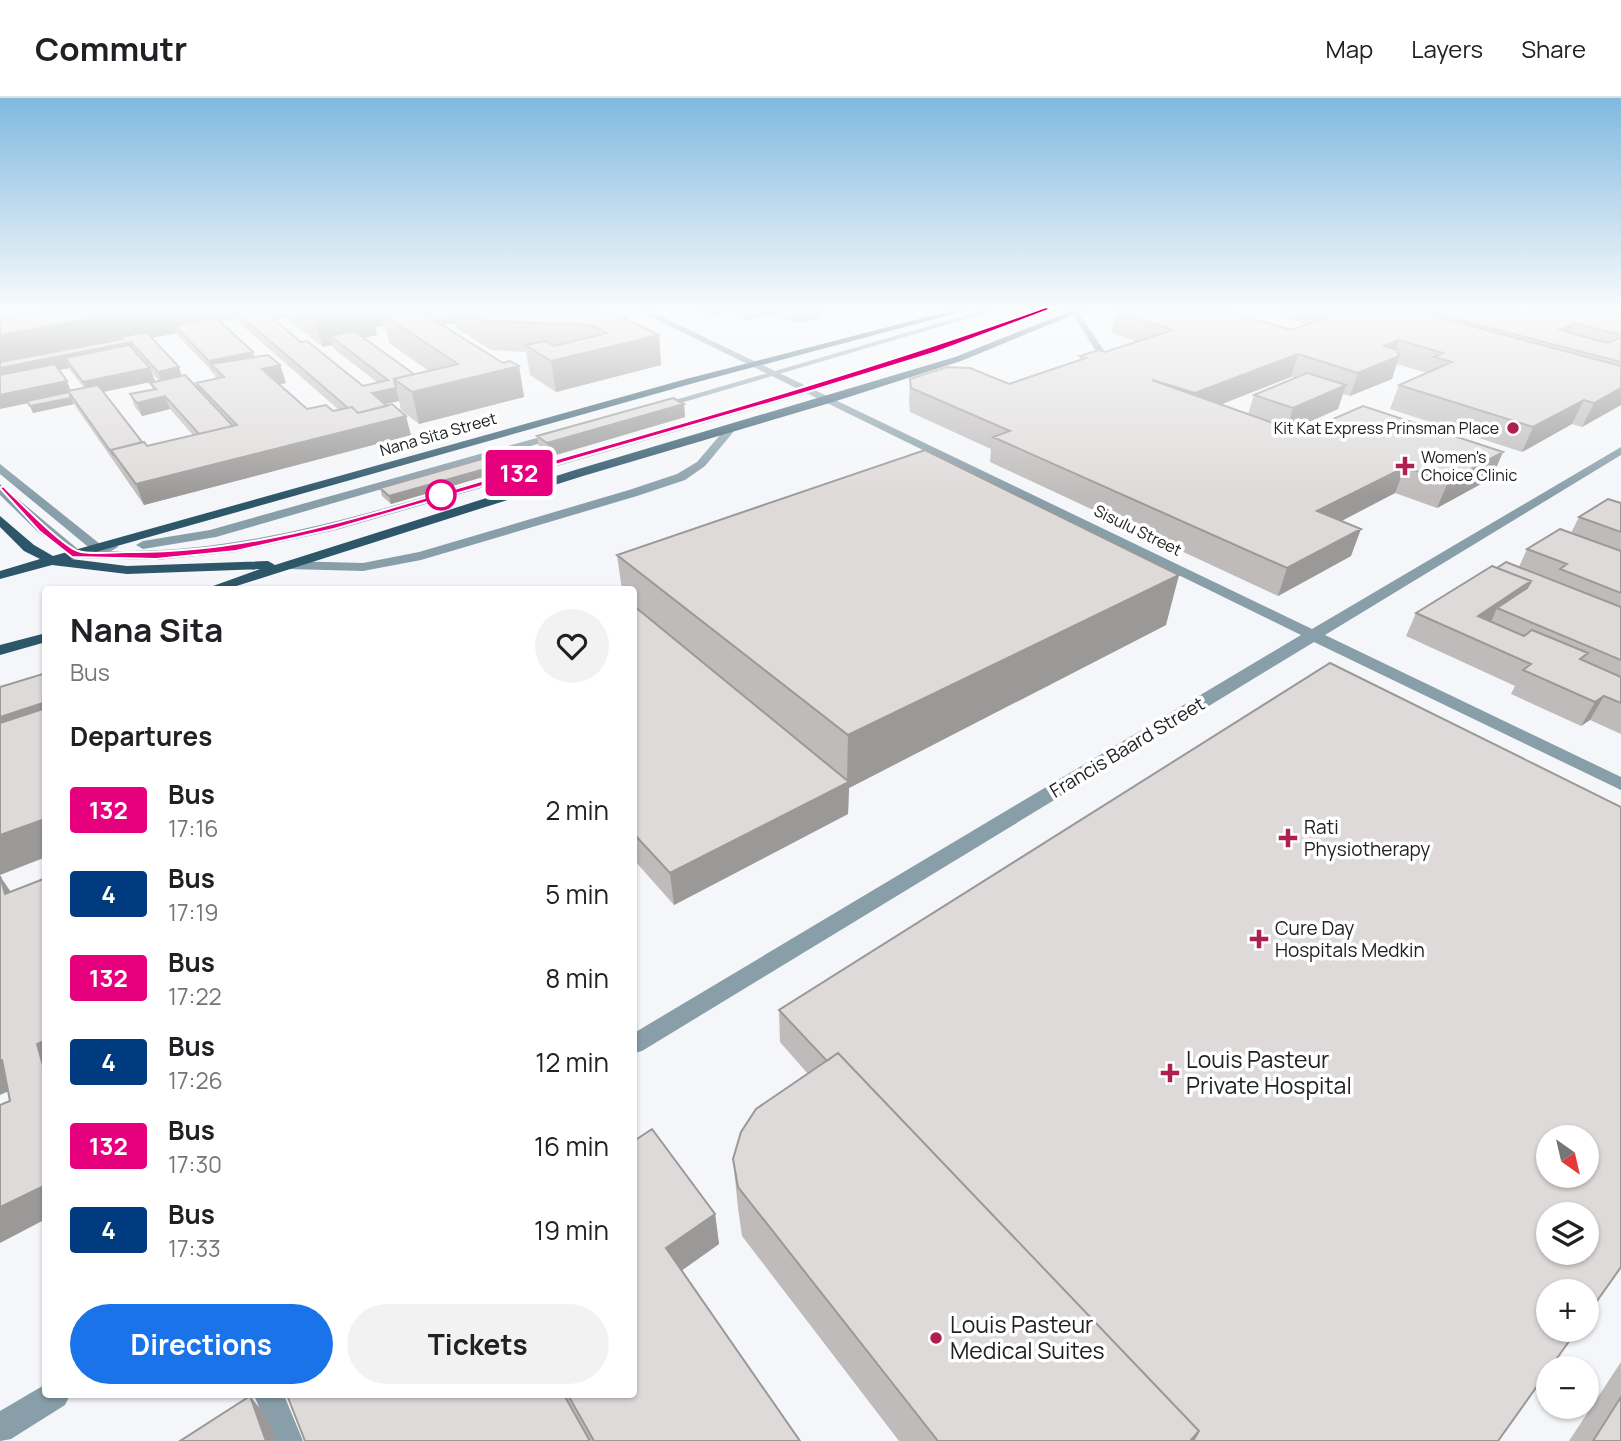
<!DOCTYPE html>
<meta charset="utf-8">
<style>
:root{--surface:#fff;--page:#f2f2f2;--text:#202124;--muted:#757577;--line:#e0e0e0;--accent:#1a73e8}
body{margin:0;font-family:Manrope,sans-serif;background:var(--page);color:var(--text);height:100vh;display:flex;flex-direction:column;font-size:26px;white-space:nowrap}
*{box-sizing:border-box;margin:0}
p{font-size:23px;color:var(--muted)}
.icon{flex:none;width:38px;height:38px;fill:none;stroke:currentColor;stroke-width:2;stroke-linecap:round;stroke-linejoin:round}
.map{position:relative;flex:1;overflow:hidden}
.drawer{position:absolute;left:42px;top:488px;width:595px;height:812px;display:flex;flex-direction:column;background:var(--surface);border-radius:7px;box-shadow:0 2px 5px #0004}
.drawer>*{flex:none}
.badge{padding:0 14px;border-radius:5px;font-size:24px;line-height:46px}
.needle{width:46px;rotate:146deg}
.controls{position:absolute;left:1536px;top:1027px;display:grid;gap:14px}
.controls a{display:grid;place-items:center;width:63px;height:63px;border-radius:50%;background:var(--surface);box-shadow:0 2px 5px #0004;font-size:35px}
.map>.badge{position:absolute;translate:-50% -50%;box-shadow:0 0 0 4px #fff}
h2{padding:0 28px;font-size:26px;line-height:63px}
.round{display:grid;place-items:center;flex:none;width:74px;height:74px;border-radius:37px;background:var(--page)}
.summary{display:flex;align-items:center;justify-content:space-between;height:119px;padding:0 28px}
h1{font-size:33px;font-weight:700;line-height:52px}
.button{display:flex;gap:14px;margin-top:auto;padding:14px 28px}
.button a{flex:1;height:80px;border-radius:42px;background:var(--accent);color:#fff;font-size:28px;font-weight:700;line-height:80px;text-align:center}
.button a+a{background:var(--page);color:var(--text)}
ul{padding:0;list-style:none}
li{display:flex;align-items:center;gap:21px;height:84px;padding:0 28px}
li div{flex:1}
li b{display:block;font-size:26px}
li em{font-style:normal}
li .badge{min-width:77px;font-weight:700;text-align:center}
header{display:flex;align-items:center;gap:42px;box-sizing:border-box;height:98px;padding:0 35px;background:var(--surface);border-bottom:2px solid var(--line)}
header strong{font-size:33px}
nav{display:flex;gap:38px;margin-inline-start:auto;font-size:24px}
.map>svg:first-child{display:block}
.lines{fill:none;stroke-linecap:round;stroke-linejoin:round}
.service{fill:#889ea9;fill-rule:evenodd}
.tertiary{fill:#889ea9;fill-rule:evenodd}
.primary{fill:#2d5669;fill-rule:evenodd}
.wall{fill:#bfbbbb;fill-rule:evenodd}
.shaded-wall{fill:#9b9998}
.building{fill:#dedad9;stroke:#9b9998;stroke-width:2;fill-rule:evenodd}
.line{fill:#e6007e;stroke:#fff;stroke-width:2}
.poi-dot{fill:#b01f52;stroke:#fff;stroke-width:2.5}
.stop-dot{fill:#fff;stroke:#e6007e;stroke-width:3.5}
.labels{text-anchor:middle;stroke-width:7;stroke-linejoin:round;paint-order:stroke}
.far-poi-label{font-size:16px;fill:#202122;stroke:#fff;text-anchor:end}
.far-street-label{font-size:16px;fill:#202122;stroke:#fff}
.street-label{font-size:19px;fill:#202122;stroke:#fff}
.poi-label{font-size:19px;fill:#202122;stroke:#fff;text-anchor:start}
.near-poi-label{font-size:23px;fill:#202122;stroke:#fff;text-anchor:start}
</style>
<header>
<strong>Commutr</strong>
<nav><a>Map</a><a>Layers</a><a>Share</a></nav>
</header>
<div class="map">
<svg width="1621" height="1343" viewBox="0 0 1621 1343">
<rect width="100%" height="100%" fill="#f4f6f9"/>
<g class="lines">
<path class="service" d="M987 211H1000L660 311 651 309Z
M1040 211H1052L937 254 812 294 336 432 236 454 157 462 76 460 38 434 0 397V386L79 452H92L0 376V366L100 446H116L118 449 111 453C256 456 393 407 530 368 701 319 872 271 1040 211Z
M1071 213H1077L1108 258 1106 260H1100Z
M730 329 735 332 705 368 685 382 637 398 421 462 363 473 288 471 281 467 288 463 363 465 419 454 629 392 677 376 697 364 726 330Z
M558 334 562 335V339L216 439 143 451 136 447 143 443 210 432Z
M254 1297H284L303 1343H273Z"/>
<path class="tertiary" d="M635 211H646L1312 531 1621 349V357L1325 537 1621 679V692L1314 544 642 953 634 955V935L1301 537Z
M46 1286V1297H70L65 1307 11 1341 0 1343V1313Z"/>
<path class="primary" d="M958 211H972L694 285 71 461 127 468 268 463 275 467 575 372 955 259 1076 211H1087L961 263 833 304 583 378 224 492H202L260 471 127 476 52 467 0 481V473L40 461 24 453 0 429V418L34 447 53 458 686 281Z
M46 535V544L0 557V547Z"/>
</g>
<path class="wall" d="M58 211H286L288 219 274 222 301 244 363 288 378 285 333 250V247L323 249 290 223 286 211H595L596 216 659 237 661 267 556 294 530 277 526 254 491 252 457 230 456 225 443 227 503 265 519 268 524 299 419 326 401 312 399 303 385 306 411 337 144 407 74 306 33 315 29 305ZM236 220 237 223 339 312 333 313 307 311 279 286 286 285 280 267 254 259 220 223ZM385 227 389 245 429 273 414 276 364 240 377 237 375 229ZM177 235 179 239 214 275 216 281 196 285 198 291 182 278 151 240ZM69 270 70 272 84 290 71 293 59 272ZM152 275 159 283 150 285 153 291 130 296 135 309 142 318 170 311 193 337 147 348 142 344 103 294 155 283Z
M693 211H823H821V219L796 225 774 216 744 222 730 215V213L710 219Z
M1116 211 1291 232 1307 226 1278 218 1280 211H1621V307L1582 329 1572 326 1522 354 1390 311 1399 287 1427 275 1397 266 1392 281 1350 298 1343 296 1338 311 1292 332 1301 335 1492 380 1437 410 1395 395 1342 423 1351 458 1278 498 990 364 991 351 910 314 909 304 910 281 1009 286 1080 263V258L1105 254 1138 244 1112 235ZM1291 279 1295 280 1254 297 1248 316 1221 306Z
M684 306 685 319 549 359 539 351 537 338Z
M493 376 391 406 382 398 380 390Z
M1621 405V636L1590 622 1581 628 1511 596 1515 588 1406 538 1416 515 1519 469 1527 451 1571 435 1579 419Z
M617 457 1166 527 849 690 848 716 674 807 634 762V492H622Z
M779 912 1498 1343H899L742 1138 738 1110 733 1061 808 976 780 944Z
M634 1043 715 1116 719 1146 681 1173 800 1343H305L287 1297H634Z
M1621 1264V1343H1569Z"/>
<path class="shaded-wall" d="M143 211H236H233L236 220 213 225 175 228 177 235 0 270V237Z
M270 211H286L288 219 265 224 262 212Z
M360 211H453L456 225 434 229 382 216 385 227 375 229 377 237 339 245 330 238 333 247 323 249 315 220Z
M502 211H571L572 220Z
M591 211H595L598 230 587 215Z
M710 211H730V213L710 219Z
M744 211H774V216L744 222Z
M807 211H823H821V219L796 225 795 214Z
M1575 225 1566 247 1559 232Z
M659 237 661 267 556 294 551 263Z
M1399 242 1393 260 1399 258 1392 281 1350 298 1358 275 1384 248Z
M131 244 136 257 65 260 69 270 0 284V270Z
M253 254 257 266H211L214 275H213L209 263Z
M1298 256 1291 279 1189 319 1195 295Z
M280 267 286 285 268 289 262 271Z
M519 268 524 299 419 326 412 294Z
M179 269 183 282 162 286 158 274Z
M150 270 155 283 89 297 83 284Z
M67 283 72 296 0 311V297Z
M1346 287 1338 311 1286 334 1293 310Z
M396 290 399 303 375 308 372 295Z
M1621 290V307L1582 329 1594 305Z
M165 298 170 311 142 318 137 305Z
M71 300 74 306 33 315 30 308Z
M1584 302 1572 326 1522 354 1533 329Z
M684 306 685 319 549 359 547 345Z
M406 318 411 337 144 407 136 386Z
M1503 354 1492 380 1437 410 1448 384Z
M492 369 493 376 391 406 389 398Z
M1405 369 1395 395 1308 440 1317 413Z
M1361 431 1351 458 1278 498 1287 470Z
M1179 477 1166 527 849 690 848 716 674 807 670 775 847 685 848 637Z
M1531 483 1520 505 1497 510 1490 526 1478 518Z
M1604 598 1590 622 1581 628 1595 604Z
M46 604V624L0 639V619Z
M42 722 46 728V759L0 777V737Z
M0 778 17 803 5 796Z
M46 942V978L37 946Z
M0 962H2L22 987 0 997Z
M46 1087V1121L0 1145V1109Z
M715 1116 719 1146 671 1180 666 1150Z
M250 1298 267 1319 276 1343H266Z"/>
<path class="building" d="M58 211H143L0 237V221Z
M233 211H270L262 212 301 244 307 243 363 288 388 282 330 238 354 233 414 276 394 281 396 290 372 295 387 308 358 315 352 309 348 310Z
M302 211H360L315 220Z
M409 211H426L430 213 423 215 503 265 510 263 519 268 412 294 394 281 458 266 382 216Z
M453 211 455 219 436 223 432 220 431 216Z
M466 211H509L512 213 556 214 559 211H591L587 215 618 217 659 237 551 263 525 247 545 243 554 248 607 235 592 227 486 223Z
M789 211H807L795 214Z
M1116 211H1220L1291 232 1350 211H1406L1621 268V290L1594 305 1584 302 1533 329 1399 287 1452 264 1434 259 1443 255 1399 242 1384 248 1397 252 1399 258 1358 275 1298 256 1195 295 1152 282 1301 335 1363 308 1503 354 1448 384 1405 369 1317 413 1361 431 1287 470 993 339 1010 333 911 290 910 281 947 269 970 270 1009 286 1086 260 1080 258 1099 252 1105 254 1173 232 1116 214Z
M1296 211H1336L1344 213 1327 219Z
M1417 211H1595L1621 217V237L1575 225 1559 232 1608 245 1621 239V264Z
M1595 211H1621V217Z
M216 220 253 254 209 263 175 228Z
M146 234 179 269 158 274 131 244 0 270V264L122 241 120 239Z
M129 247 150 270 83 284 65 260Z
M268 257 280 267 262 271 307 311 326 307 333 313 352 309 358 315 392 306 406 318 136 386 111 352 144 344 147 348 237 327 196 285 224 279 211 266Z
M55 266 67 283 0 297V277Z
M1307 275 1346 287 1293 310 1254 297Z
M185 277 233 328 199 336 165 298 137 305 130 296 156 291 150 285Z
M98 287 142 344 111 352 114 358 68 293Z
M69 294 71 300 30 308 27 303Z
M673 300 684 306 547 345 537 338Z
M925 352 1179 477 848 637 617 457Z
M482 361 492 369 389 398 380 390Z
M1608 401 1621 405V434L1579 419Z
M1560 431 1621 453V495L1560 471 1567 466 1527 451Z
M1506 464 1621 509V562L1497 510 1527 490 1531 483 1497 470Z
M1492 468 1531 483 1478 518 1524 538 1532 532 1588 555 1580 561 1621 579V605L1604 598 1595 604 1523 572 1531 566 1416 515Z
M634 508 849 684 670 775 634 736Z
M1330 565 1621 709V1169L1587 1217V1194H1549V1232H1577L1498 1343H1193L1199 1333 838 955 827 963 779 912ZM1549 1040H1587V1078H1549ZM1549 1116H1587V1155H1549Z
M46 575V604L0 619V589Z
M46 610V733L42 722 0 737V625Z
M0 778 5 796 46 780V942L37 946 46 978V1087L0 1109V1007L10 1003 2 962H0Z
M838 955 1199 1333 1190 1343H938L738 1089 733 1061 741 1034 756 1011Z
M652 1031 715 1116 666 1150 800 1343H594L568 1297H634V1043Z
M287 1297H564L590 1343H305Z
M250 1298 266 1343H180Z
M1621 1299V1343H1593Z"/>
<linearGradient id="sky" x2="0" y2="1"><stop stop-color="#80b9df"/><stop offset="0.53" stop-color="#fafbfc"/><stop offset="1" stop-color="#fafbfc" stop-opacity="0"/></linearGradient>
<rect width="1621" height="399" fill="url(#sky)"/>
<path class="line" d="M1046 209 1051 211 937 254 811 293 334 431 236 453 156 461 72 459 39 433 0 390 3 388C18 402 62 448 78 453 89 457 116 454 128 454 263 456 394 408 522 371 698 321 873 271 1046 209Z"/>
<g class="poi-dot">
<circle cx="1513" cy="330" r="7"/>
<path d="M1401.5 357.5h7v7h7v7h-7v7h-7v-7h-7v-7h7z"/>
<path d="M1284.5 729.5h7v7h7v7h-7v7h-7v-7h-7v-7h7z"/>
<path d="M1255.5 830.5h7v7h7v7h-7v7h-7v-7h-7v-7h7z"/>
<path d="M1166.5 964.5h7v7h7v7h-7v7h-7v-7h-7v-7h7z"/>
<circle cx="936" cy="1240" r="7"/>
</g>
<circle class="stop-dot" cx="441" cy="397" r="14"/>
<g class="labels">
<g class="far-poi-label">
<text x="1499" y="336">Kit Kat Express Prinsman Place</text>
<text x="1421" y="365" text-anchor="start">Women's<tspan x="1421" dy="18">Choice Clinic</tspan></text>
</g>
<g class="far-street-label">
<text transform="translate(438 336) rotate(-16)" y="6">Nana Sita Street</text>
<text transform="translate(1138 432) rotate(26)" y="6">Sisulu Street</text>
</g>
<g class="street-label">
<text transform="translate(1127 649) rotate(-31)" y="7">Francis Baard Street</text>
</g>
<g class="poi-label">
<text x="1304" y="736">Rati<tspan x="1304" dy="22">Physiotherapy</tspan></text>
<text x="1275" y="837">Cure Day<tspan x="1275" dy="22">Hospitals Medkin</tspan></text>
</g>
<g class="near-poi-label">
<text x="1186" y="970">Louis Pasteur<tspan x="1186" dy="26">Private Hospital</tspan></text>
<text x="950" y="1235">Louis Pasteur<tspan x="950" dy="26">Medical Suites</tspan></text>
</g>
</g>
</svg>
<div class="controls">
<a><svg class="needle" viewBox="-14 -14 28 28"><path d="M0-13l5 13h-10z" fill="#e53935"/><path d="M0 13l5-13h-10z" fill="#757577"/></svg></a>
<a><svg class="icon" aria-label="layers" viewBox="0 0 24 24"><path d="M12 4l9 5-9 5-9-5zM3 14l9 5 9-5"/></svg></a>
<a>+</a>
<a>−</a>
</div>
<b class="badge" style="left:519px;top:375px;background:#e6007e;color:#fff">132</b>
<section class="drawer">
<div class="summary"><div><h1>Nana Sita</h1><p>Bus</p></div><a class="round"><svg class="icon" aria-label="heart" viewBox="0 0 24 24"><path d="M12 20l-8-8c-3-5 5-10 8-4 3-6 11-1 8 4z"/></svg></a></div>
<h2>Departures</h2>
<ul>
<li><span class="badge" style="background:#e6007e;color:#fff">132</span><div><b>Bus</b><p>17:16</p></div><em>2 min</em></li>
<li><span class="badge" style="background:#003b80;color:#fff">4</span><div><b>Bus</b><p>17:19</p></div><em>5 min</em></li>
<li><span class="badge" style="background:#e6007e;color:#fff">132</span><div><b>Bus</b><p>17:22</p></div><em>8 min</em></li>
<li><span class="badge" style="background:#003b80;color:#fff">4</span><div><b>Bus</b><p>17:26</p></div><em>12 min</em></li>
<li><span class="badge" style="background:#e6007e;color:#fff">132</span><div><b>Bus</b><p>17:30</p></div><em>16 min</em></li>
<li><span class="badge" style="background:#003b80;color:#fff">4</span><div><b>Bus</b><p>17:33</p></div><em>19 min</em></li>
</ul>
<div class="button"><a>Directions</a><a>Tickets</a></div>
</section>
</div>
